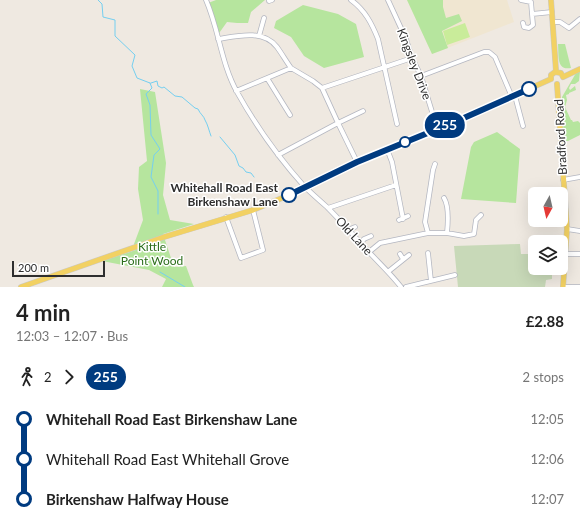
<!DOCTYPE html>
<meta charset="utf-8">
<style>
:root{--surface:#fff;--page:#f6f6f6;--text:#222;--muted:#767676}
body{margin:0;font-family:Lato,sans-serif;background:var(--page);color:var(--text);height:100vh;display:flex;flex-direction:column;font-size:15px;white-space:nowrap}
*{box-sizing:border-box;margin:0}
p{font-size:13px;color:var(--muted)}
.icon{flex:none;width:22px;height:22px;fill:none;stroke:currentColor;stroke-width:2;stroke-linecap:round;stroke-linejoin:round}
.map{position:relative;height:287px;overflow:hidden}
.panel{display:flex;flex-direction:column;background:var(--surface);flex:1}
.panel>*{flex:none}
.badge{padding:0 8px;border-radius:13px;font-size:14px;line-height:26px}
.needle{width:26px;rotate:188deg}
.fabs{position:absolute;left:528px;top:187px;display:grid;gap:8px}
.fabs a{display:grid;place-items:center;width:40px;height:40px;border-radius:6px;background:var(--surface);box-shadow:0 4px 16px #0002;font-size:20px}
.scale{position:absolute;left:12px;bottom:10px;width:93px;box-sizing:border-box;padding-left:4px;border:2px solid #2e2e2e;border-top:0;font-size:11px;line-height:14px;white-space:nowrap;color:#2e2e2e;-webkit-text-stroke:3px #fff;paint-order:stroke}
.map>.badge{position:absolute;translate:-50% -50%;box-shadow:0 0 0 2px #fff}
.legs{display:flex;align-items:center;gap:6px;height:44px;padding:0 16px;font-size:13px}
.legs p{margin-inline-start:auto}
.head{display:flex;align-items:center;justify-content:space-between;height:68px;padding:0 16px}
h1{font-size:22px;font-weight:700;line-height:30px}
ul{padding:0 16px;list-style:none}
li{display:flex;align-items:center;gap:14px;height:40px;font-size:15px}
li i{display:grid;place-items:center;width:6px;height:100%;margin:0 5px;background:currentColor}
li i::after{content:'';width:10px;height:10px;margin:-5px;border:3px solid;border-radius:50%;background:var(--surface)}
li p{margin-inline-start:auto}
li:first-child i{background:linear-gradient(#0000 50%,currentColor 0)}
li:last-child i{background:linear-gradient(currentColor 50%,#0000 0)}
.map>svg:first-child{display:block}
.education{fill:#f0e6d1}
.green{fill:#b6e59e}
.cemetery{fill:#c8d9b8}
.pitch{fill:#c9ec9a}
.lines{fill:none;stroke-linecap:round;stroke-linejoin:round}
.stream{stroke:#75cff0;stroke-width:1}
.minor-casing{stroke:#b4b7c1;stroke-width:5.5}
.major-casing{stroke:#c9c9c9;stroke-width:6}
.minor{stroke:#fff;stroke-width:4}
.major{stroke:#f2d163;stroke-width:5}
.line-1-casing{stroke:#fff;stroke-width:9}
.line-1{stroke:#003b80;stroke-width:6}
.stop-1-dot{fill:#fff;stroke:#003b80;stroke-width:2}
.labels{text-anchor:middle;stroke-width:3;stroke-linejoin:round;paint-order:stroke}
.street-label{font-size:12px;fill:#2e2e2e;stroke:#fff}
.stop-label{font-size:12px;font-weight:bold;fill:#2e2e2e;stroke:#fff;text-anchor:end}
.park-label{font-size:12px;fill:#2c6e1b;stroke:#fff}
</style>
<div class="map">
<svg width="580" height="287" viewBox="0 0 580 287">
<rect width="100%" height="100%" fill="#efe9e1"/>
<path class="education" d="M407 0H507L514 22 432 54Z"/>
<path class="green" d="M216 0H265L251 12 248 23H237L227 22 217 36 208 3Z
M407 0H443V7L446 18 459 14 462 21 442 31 448 48 432 54Z
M303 5 338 14 356 24 364 57 324 68 304 56 291 37 274 28 276 21Z
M558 44H565L571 68C556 71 559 55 558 44Z
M580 71 579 81 575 84H571L569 88 570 90 575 86 576 90 569 93V94L566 95 567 100 565 107 571 120H572L573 122 578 121 580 123V135L568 141H564L562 102V97L576 73Z
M140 89 155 92 166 163 163 195 170 220 194 224 163 234 174 267 186 266 193 285 194 287H162L166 279 149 270 102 261 136 250 134 244 143 220 138 189 139 167 147 161Z
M497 132 520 149 516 203 461 199 471 147 474 142Z"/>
<path class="cemetery" d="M520 244 521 254H535V268H552V279L546 280 545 287H458L454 246Z"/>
<path class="pitch" d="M465 23 470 37 447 45 443 31Z"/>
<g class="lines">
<path class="stream" d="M98 0 102 4 103 17 115 20V36L135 55 132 66 137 78 150 83
M150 83 152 88 146 94 150 105 151 135 160 149 154 155 151 177 158 191V214
M151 83 157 81 158 86 162 88 164 87 175 96 182 97 195 108 198 109C200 114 204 116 205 120 208 125 209 131 211 136
M220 137 235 155 239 166 243 168 246 172 251 173 254 177
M160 272 185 287"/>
<defs>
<path id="minor" d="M206 0C219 30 221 63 237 92 256 126 278 157 304 186 311 193 319 200 327 207 341 221 354 236 368 251 379 263 391 274 401 287
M269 0V1L272 0
M351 0C365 10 372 24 378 39L397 124
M388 0 406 39 412 58 421 76 437 128
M521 0 531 2 532 14
M553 22H560L569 28 580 19
M523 23 524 27 529 28 533 25 532 14 552 12
M259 36 264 18
M218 39C237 36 263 29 277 47 282 54 286 61 291 68
M421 76 484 52H489L495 57 512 97
M267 78 290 115
M322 88 412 58
M236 91 291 68 313 81 322 88 338 123 357 162
M515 96 523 126
M387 149 392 162 403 219
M278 155 338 123 363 111
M563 180 580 177
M444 198C449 206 448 223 447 233
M328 208 396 185
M226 217 241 258 263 250 253 210
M399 220 408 216
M567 229 580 231
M348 230 355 227
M428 233 425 222 433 170 435 164
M361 243 364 239 371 236
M369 252 380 243 428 233H447L464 236 474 234 476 220 481 215
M428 253 431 281
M400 254 403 259
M566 254H580
M389 271 409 255
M406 287 455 275
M563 287H580"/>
<path id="major" d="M551 0 556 71
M563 77 580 69
M551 79V75L555 72 561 73 563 77
M557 84 567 229 563 287
M21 287 164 237 253 210 282 198 357 162 457 121 551 79"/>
</defs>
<use href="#minor" class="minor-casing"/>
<use href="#major" class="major-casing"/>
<use href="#minor" class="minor"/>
<use href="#major" class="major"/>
</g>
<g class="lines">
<defs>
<path id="line-1" d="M289 195 357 162 457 121 529 89"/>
</defs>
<use href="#line-1" class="line-1-casing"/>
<use href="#line-1" class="line-1"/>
</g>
<g class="stop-1-dot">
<circle cx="529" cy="89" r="7"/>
<circle cx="405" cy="142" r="5"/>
<circle cx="289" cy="195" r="7"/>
</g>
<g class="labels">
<g class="street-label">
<text transform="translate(414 64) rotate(69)" y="4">Kingsley Drive</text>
<text transform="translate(561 137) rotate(-93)" y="4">Bradford Road</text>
<text transform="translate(354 236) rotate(47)" y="4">Old Lane</text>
</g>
<g class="stop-label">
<text x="278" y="192">Whitehall Road East<tspan x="278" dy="14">Birkenshaw Lane</tspan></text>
</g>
<g class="park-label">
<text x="152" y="251">Kittle<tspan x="152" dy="14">Point Wood</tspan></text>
</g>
</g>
</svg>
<div class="fabs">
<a><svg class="needle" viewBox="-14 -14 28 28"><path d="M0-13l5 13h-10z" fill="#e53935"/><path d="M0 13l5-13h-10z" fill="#767676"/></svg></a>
<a><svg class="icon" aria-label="layers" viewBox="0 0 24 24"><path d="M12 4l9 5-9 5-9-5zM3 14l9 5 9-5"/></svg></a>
</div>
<div class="scale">200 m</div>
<b class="badge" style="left:445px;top:125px;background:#003b80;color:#fff">255</b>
</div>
<section class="panel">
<div class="head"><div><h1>4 min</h1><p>12:03 – 12:07 · Bus</p></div><b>£2.88</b></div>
<div class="legs"><svg class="icon" aria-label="walk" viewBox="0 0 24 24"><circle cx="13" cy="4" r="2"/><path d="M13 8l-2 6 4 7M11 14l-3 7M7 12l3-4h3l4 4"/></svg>2<svg class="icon" aria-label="forward" viewBox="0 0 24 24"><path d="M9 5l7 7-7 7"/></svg><b class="badge" style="background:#003b80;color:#fff">255</b><p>2 stops</p></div>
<ul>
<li><i style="color:#003b80"></i><b>Whitehall Road East Birkenshaw Lane</b><p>12:05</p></li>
<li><i style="color:#003b80"></i><span>Whitehall Road East Whitehall Grove</span><p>12:06</p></li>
<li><i style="color:#003b80"></i><b>Birkenshaw Halfway House</b><p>12:07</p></li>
</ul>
</section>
